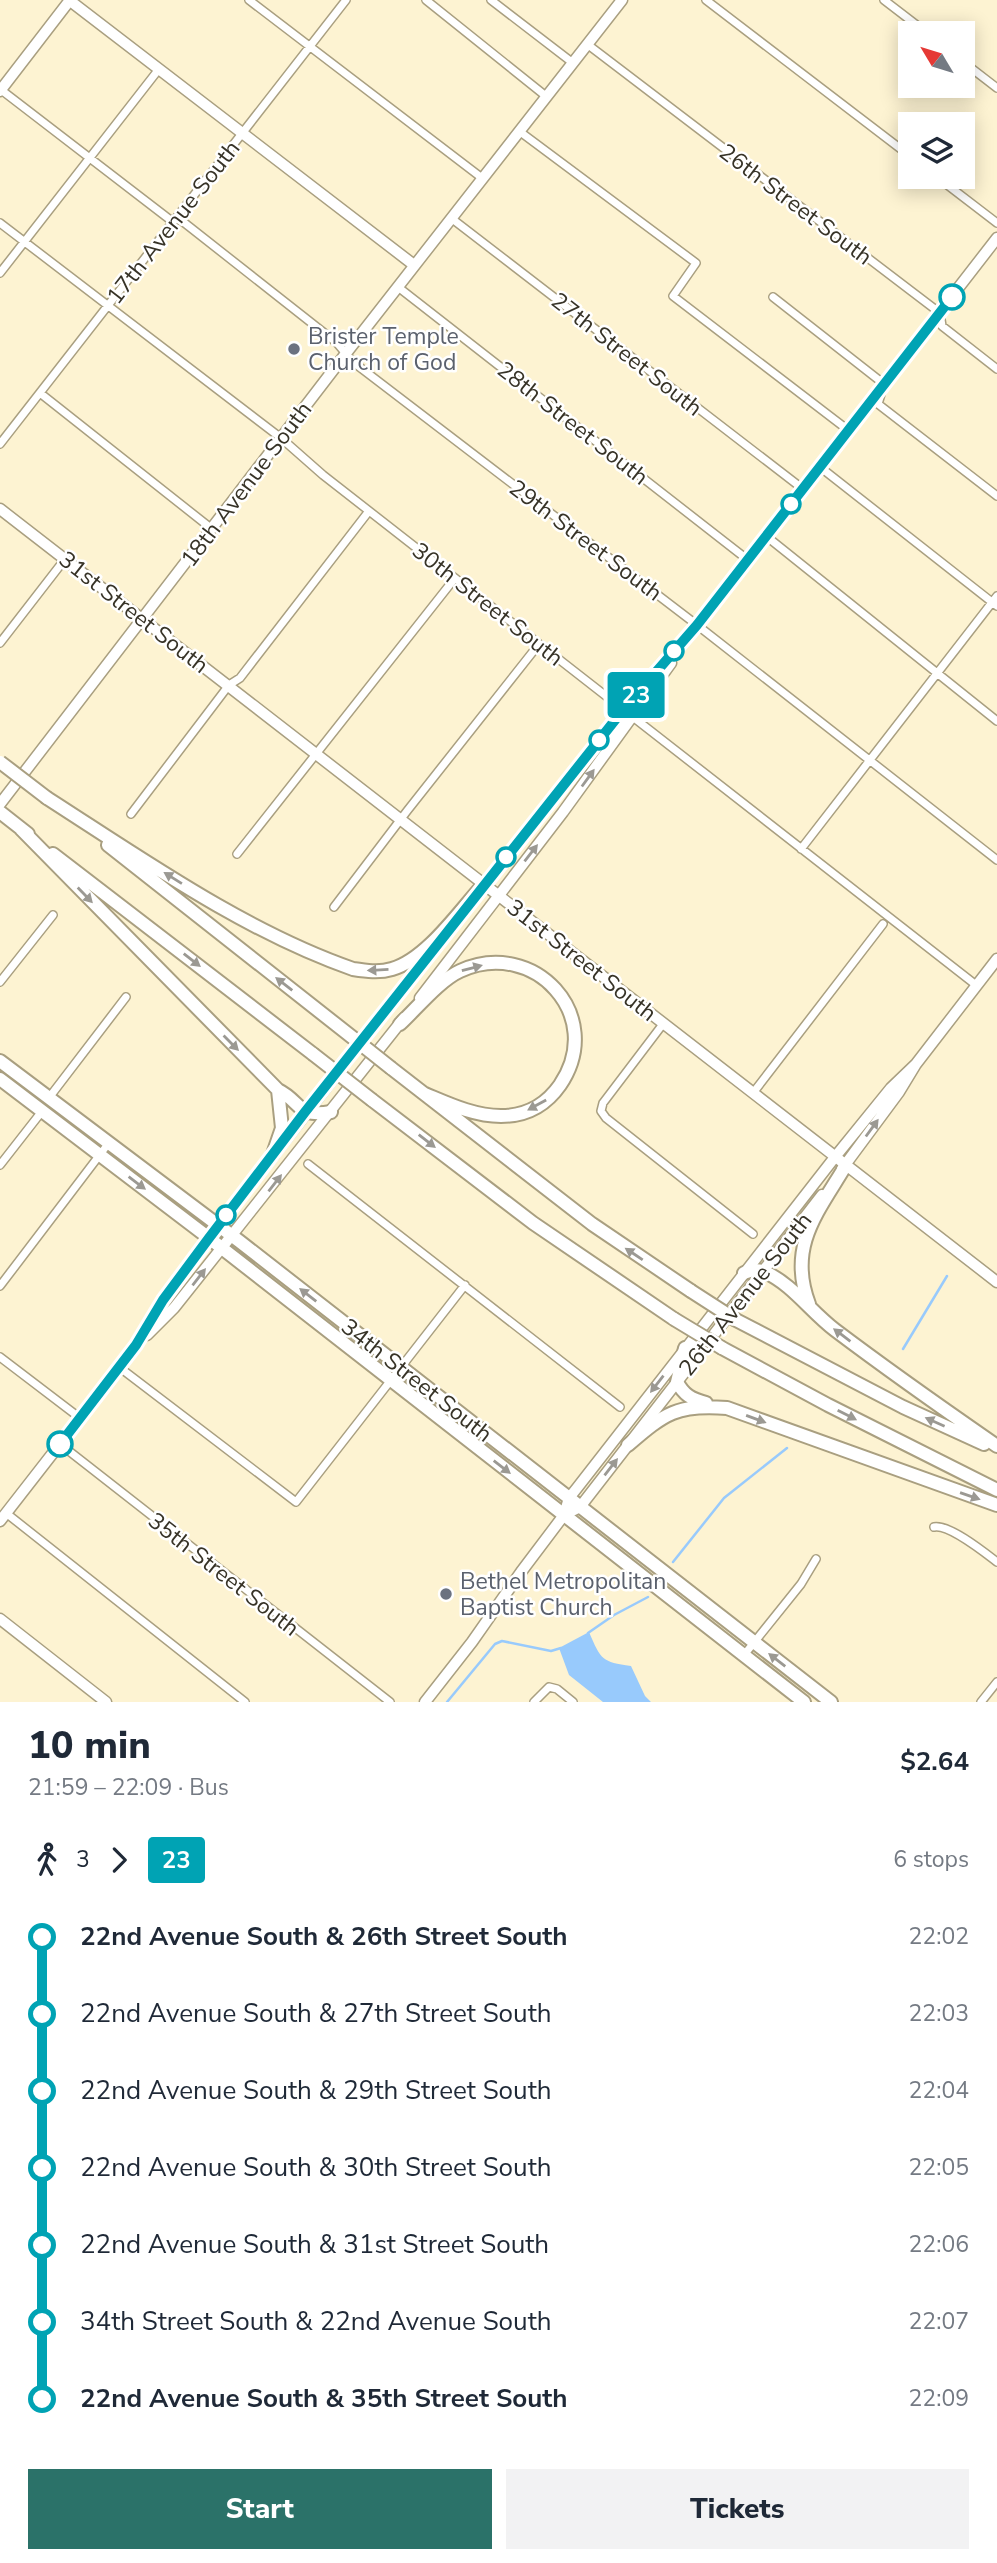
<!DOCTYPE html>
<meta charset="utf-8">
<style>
:root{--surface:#fff;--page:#f2f2f3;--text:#1f2937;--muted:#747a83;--accent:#2b7269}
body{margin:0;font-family:"Nunito Sans",sans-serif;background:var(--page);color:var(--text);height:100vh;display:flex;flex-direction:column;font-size:26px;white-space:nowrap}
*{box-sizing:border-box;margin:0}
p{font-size:23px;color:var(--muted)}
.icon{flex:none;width:38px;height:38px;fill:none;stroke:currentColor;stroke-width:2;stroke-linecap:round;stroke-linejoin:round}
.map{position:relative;height:1702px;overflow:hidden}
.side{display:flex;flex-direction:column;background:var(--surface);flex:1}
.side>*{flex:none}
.badge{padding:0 14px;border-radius:5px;font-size:24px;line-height:46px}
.needle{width:46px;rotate:308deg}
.buttons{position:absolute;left:898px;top:21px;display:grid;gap:14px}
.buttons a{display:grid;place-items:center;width:77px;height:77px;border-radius:0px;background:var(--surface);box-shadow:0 4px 18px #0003;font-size:35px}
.map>.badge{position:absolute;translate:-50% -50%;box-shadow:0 0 0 4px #fff}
.legs{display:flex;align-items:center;gap:10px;height:77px;padding:0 28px;font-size:23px}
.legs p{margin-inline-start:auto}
.head{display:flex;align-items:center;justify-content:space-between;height:119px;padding:0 28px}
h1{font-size:38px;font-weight:800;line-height:52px}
.primary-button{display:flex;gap:14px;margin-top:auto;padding:14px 28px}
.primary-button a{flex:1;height:80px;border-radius:0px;background:var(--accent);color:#fff;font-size:28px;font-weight:800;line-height:80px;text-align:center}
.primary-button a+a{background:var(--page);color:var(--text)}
ul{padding:0 28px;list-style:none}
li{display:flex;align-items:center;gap:24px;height:77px;font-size:26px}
li i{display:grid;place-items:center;width:10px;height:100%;margin:0 9px;background:currentColor}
li i::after{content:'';width:18px;height:18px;margin:-9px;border:5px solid;border-radius:50%;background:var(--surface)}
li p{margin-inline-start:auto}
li:first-child i{background:linear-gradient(#0000 50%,currentColor 0)}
li:last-child i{background:linear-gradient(currentColor 50%,#0000 0)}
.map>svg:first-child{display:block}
.water{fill:#98cafc}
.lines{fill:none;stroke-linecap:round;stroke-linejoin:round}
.stream{stroke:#98cafc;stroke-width:2.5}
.street-casing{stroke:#a99f80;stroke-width:10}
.secondary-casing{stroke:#a99f80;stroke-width:13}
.highway-casing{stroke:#a99f80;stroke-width:16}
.street{stroke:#fff;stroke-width:7}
.secondary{stroke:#fff;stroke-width:10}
.highway{stroke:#fff;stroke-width:12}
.highway-bridge-casing{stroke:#a99f80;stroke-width:16;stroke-linecap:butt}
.highway-bridge{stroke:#fff;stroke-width:12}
.oneway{fill:#9b9993}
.line-1-casing{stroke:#fff;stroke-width:16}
.line-1{stroke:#00a3b4;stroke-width:10}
.stop-1-dot{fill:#fff;stroke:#00a3b4;stroke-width:3.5}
.worship-dot{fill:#6b7280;stroke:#fff;stroke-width:2.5}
.labels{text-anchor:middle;stroke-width:5;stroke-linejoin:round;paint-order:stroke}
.street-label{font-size:23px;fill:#373327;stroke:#fff}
.worship-label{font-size:23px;fill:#5b616d;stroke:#fff;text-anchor:start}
</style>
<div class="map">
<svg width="997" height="1702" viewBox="0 0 997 1702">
<rect width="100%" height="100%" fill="#fdf3d2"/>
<path class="water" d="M589 1632C601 1660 602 1662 631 1666L645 1696 651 1702H603L569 1675 559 1648Z"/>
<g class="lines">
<path class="stream" d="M903 1349 947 1276
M673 1562 724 1498 787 1448
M588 1633 614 1615 648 1597
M447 1702 495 1644 502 1641 551 1651 561 1648"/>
<defs>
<path id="street" d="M249 0 482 178
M426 0 547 97
M491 0 573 63
M706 0 910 156
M884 0 927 33
M587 44 940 313 942 326 997 369
M962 61 997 88
M0 89 173 222
M519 131 696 263 673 296 848 430
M937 177 997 223
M177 217 337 343 353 362 697 625 997 860
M451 218 803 489
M0 223 281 438 323 475 976 985
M0 273 159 69
M398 287 748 560
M773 297 884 384 878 404 997 496
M40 393 212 529
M0 444 346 0
M820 467 997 606
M766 536 997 721
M0 643 65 559
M131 814 229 685 240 678 369 511
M801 849 997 596
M237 854 455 578
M334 907 407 811 539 644
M0 982 53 915
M663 1024 603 1103 601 1111 606 1118 753 1234
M753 1093 883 924
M48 1099 126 997
M308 1164 620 1407
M0 1165 43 1110
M0 1286 108 1144
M0 1357 80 1418
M119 1367 296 1502 465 1285
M60 1444 390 1702
M6 1513 245 1702
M934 1527C949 1524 984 1552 997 1562
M744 1655 801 1584 816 1559
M534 1702 549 1687 557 1689 573 1702
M981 1702 997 1682"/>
<path id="secondary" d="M69 0 414 265
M0 91 70 0
M0 509 997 1282
M0 804 347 352 622 0
M481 888 623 710 697 625 997 238
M420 998 563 812 671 663
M842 1169 899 1092 916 1064 997 959
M147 1335 174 1308 404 1018
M564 1515 580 1507 822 1195
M0 1521 137 1345 163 1300 209 1238 439 942
M0 1619 106 1702
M425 1702 472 1642 521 1572 564 1515 569 1498 577 1488 835 1157 891 1088 916 1064"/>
<path id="highway" d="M47 798C142 859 246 932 353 969 366 971 379 973 392 969 427 959 460 910 485 883
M0 812 28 834
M21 829 278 1090C302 1102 296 1118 331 1112
M108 845 357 1041
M53 854 313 1054
M400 1024C417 1008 440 980 460 971 534 937 607 1016 560 1085 546 1105 526 1116 501 1116 474 1116 449 1104 425 1094
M0 1061 239 1241 831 1702
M391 1068 592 1224 691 1291
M0 1079 209 1238 804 1702
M372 1100 533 1223 674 1319
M273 1154 282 1128 278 1090
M744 1273C751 1270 758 1269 765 1272 792 1284 811 1312 835 1330 888 1370 942 1408 997 1446
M809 1304C787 1246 818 1212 846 1165
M736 1320 903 1407 984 1444
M685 1348 677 1382C684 1395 691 1399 706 1403
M722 1348 828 1405 997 1490
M628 1445C665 1413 677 1404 727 1408L997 1505"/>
</defs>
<use href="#street" class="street-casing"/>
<use href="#secondary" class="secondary-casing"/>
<use href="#highway" class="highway-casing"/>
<use href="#street" class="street"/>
<use href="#secondary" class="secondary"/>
<use href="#highway" class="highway"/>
<defs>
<path id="highway-bridge" d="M0 762 47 798
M357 1041 391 1068
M313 1054 372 1100
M691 1291 736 1320
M674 1319 722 1348"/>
</defs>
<use href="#highway-bridge" class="highway-bridge-casing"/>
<use href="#highway-bridge" class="highway-bridge"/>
</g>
<defs><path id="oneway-solid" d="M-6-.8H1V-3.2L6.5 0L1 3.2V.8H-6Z" transform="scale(1.75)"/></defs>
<g class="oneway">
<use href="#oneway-solid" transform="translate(588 778) rotate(-54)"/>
<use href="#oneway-solid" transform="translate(531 853) rotate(-52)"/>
<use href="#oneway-solid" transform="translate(173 878) rotate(-148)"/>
<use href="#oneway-solid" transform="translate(85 895) rotate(46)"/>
<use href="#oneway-solid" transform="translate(192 960) rotate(38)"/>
<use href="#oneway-solid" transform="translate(472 968) rotate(-15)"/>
<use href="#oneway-solid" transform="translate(378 970) rotate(177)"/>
<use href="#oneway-solid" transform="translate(284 984) rotate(-142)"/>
<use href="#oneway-solid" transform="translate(231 1043) rotate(45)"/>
<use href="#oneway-solid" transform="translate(537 1105) rotate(151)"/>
<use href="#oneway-solid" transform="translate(872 1128) rotate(-54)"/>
<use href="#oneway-solid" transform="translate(427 1141) rotate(38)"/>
<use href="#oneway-solid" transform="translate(137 1183) rotate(37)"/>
<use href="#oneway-solid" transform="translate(275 1183) rotate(-52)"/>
<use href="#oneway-solid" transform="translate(634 1254) rotate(-146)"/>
<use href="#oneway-solid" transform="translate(199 1277) rotate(-52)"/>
<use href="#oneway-solid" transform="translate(308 1295) rotate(-142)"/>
<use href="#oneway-solid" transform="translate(842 1335) rotate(-143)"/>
<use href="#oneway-solid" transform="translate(657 1384) rotate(128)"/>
<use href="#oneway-solid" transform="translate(847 1415) rotate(27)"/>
<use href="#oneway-solid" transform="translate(756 1419) rotate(20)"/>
<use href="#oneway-solid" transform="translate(935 1422) rotate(-156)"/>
<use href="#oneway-solid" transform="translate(502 1467) rotate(38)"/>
<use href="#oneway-solid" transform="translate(611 1467) rotate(-52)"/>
<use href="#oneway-solid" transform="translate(970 1496) rotate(19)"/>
<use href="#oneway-solid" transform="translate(777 1660) rotate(-142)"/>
</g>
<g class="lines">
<defs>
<path id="line-1" d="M60 1444 136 1345 163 1300 209 1238 305 1112 623 710 697 625 952 297"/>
</defs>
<use href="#line-1" class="line-1-casing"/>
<use href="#line-1" class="line-1"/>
</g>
<g class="stop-1-dot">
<circle cx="952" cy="297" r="12"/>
<circle cx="791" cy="504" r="9"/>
<circle cx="674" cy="651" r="9"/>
<circle cx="599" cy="740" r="9"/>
<circle cx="506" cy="857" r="9"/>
<circle cx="226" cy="1215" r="9"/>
<circle cx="60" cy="1444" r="12"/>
</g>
<g class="worship-dot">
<circle cx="294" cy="349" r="7"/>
<circle cx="446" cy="1594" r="7"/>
</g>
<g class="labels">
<g class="street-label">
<text transform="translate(796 204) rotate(37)" y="8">26th Street South</text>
<text transform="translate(173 222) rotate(-52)" y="8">17th Avenue South</text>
<text transform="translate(627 354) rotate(38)" y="8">27th Street South</text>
<text transform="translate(573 423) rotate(38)" y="8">28th Street South</text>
<text transform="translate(246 484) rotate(-53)" y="8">18th Avenue South</text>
<text transform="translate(586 540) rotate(37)" y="8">29th Street South</text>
<text transform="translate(488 604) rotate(38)" y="8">30th Street South</text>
<text transform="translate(134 612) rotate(38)" y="8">31st Street South</text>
<text transform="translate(582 960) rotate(38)" y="8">31st Street South</text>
<text transform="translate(745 1294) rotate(-52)" y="8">26th Avenue South</text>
<text transform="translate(417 1380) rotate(38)" y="8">34th Street South</text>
<text transform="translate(224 1574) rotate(38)" y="8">35th Street South</text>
</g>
<g class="worship-label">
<text x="308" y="344">Brister Temple<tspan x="308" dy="26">Church of God</tspan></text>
<text x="460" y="1589">Bethel Metropolitan<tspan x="460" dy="26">Baptist Church</tspan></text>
</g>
</g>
</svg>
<div class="buttons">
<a><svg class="needle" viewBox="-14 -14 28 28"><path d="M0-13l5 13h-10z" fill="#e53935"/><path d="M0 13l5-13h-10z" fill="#747a83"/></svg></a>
<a><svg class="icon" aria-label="layers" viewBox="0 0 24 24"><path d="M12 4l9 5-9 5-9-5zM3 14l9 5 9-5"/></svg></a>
</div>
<b class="badge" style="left:636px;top:695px;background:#00a3b4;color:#fff">23</b>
</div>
<section class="side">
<div class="head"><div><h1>10 min</h1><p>21:59 – 22:09 · Bus</p></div><b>$2.64</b></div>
<div class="legs"><svg class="icon" aria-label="walk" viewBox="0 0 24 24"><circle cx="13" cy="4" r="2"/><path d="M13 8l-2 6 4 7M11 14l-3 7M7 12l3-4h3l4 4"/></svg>3<svg class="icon" aria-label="forward" viewBox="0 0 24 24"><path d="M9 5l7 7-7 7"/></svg><b class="badge" style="background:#00a3b4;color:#fff">23</b><p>6 stops</p></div>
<ul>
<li><i style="color:#00a3b4"></i><b>22nd Avenue South &amp; 26th Street South</b><p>22:02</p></li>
<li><i style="color:#00a3b4"></i><span>22nd Avenue South &amp; 27th Street South</span><p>22:03</p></li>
<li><i style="color:#00a3b4"></i><span>22nd Avenue South &amp; 29th Street South</span><p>22:04</p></li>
<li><i style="color:#00a3b4"></i><span>22nd Avenue South &amp; 30th Street South</span><p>22:05</p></li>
<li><i style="color:#00a3b4"></i><span>22nd Avenue South &amp; 31st Street South</span><p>22:06</p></li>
<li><i style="color:#00a3b4"></i><span>34th Street South &amp; 22nd Avenue South</span><p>22:07</p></li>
<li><i style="color:#00a3b4"></i><b>22nd Avenue South &amp; 35th Street South</b><p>22:09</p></li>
</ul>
<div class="primary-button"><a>Start</a><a>Tickets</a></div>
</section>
